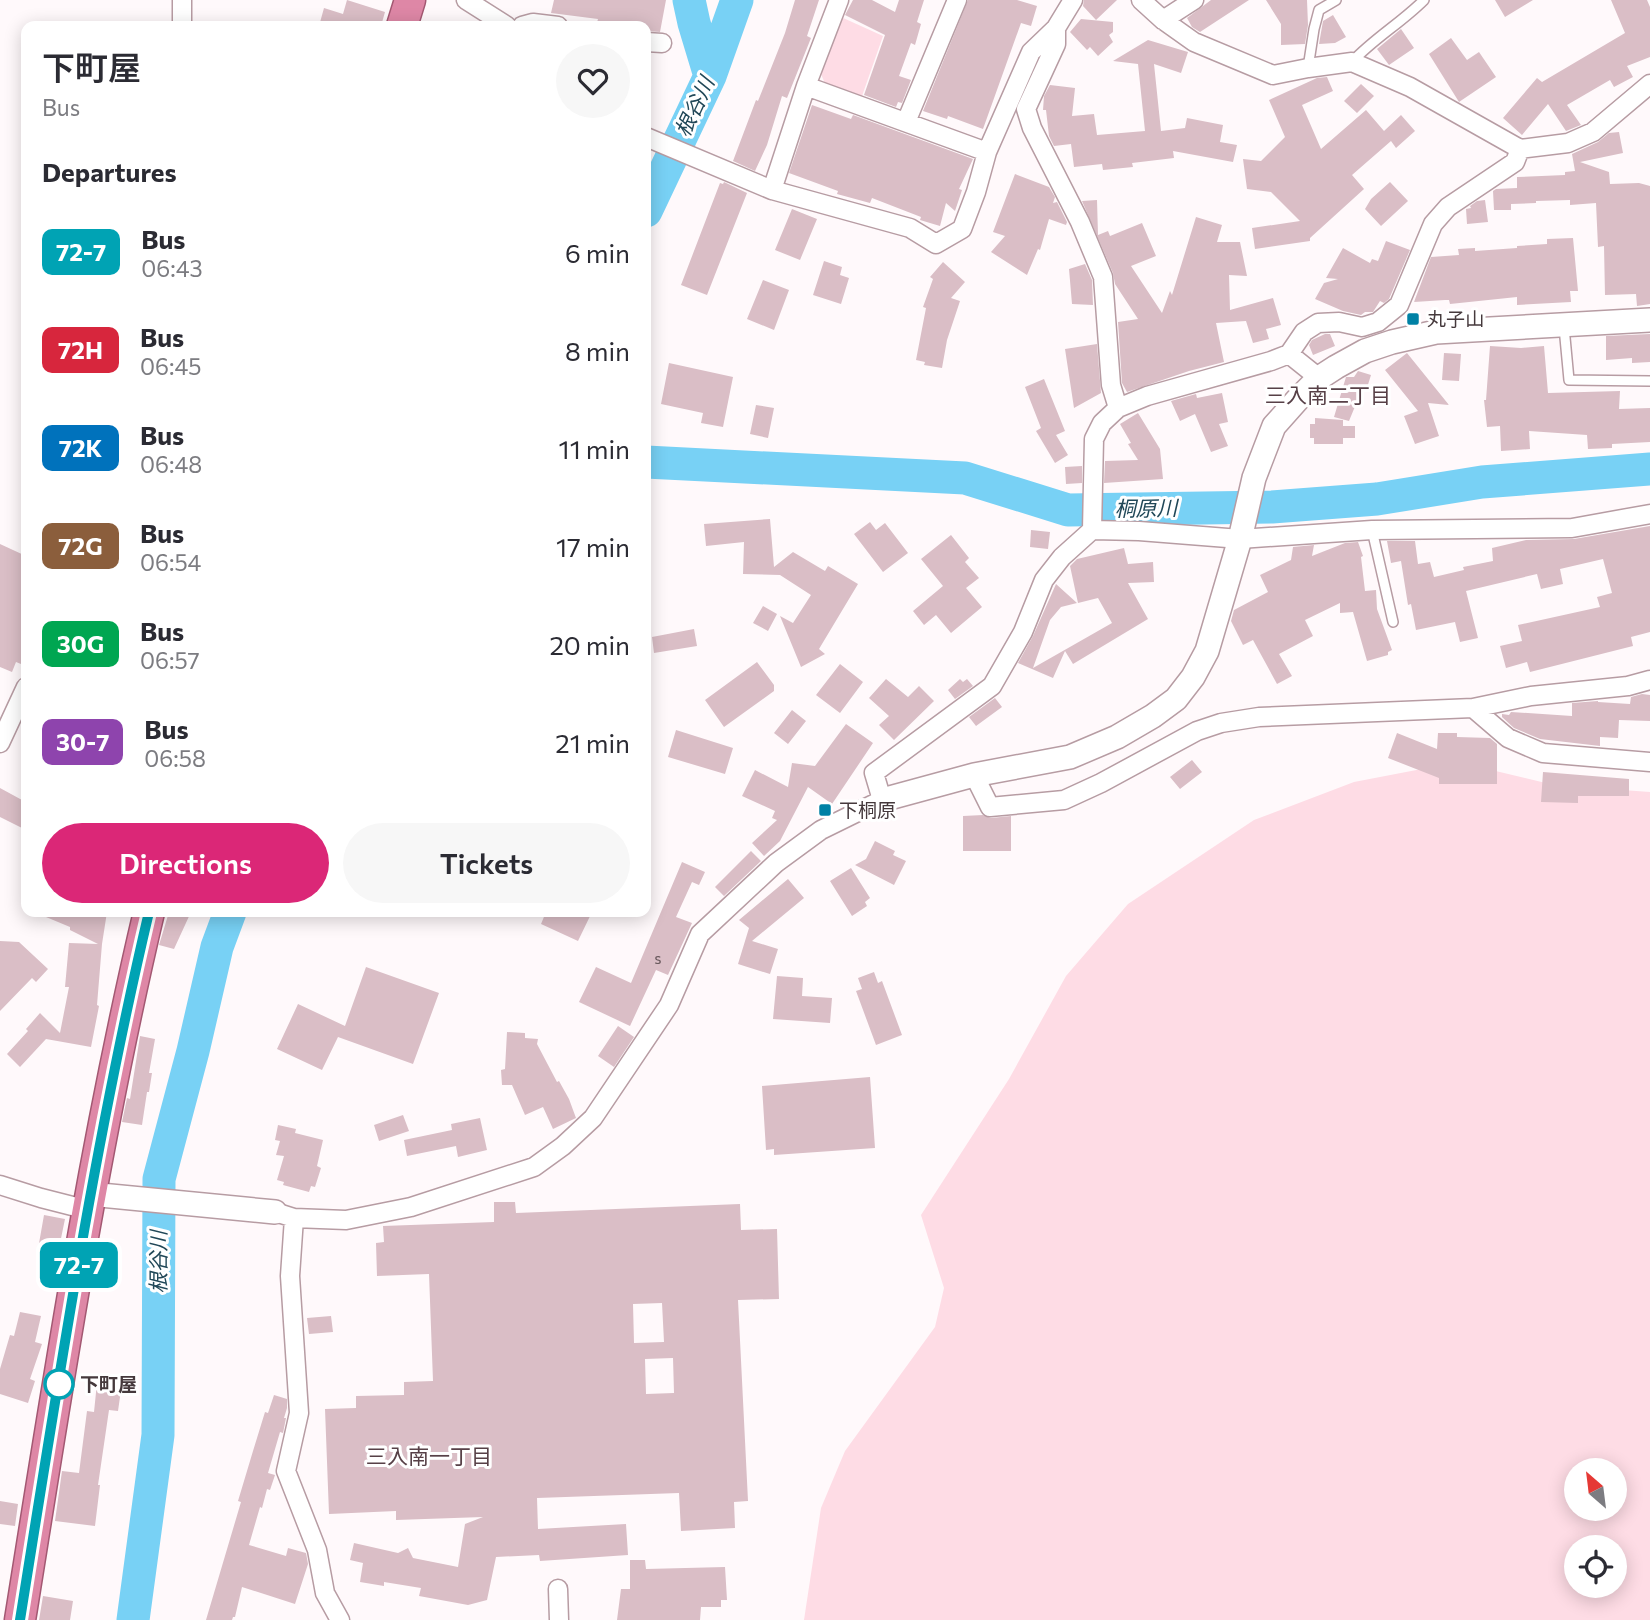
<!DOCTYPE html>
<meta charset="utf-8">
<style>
:root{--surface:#fff;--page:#f7f7f7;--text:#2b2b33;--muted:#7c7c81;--accent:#db2777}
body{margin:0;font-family:Commissioner,"Noto Sans JP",sans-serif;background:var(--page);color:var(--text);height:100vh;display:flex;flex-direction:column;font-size:26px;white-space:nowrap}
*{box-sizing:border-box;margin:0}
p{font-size:23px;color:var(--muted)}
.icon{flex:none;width:38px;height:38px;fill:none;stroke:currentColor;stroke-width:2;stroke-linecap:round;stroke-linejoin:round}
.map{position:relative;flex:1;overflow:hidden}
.sheet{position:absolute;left:21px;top:21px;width:630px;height:896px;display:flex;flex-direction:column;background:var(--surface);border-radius:14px;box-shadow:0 4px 18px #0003}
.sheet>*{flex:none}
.badge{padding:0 14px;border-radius:10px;font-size:24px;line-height:46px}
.needle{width:46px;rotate:332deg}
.fabs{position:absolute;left:1564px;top:1458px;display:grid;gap:14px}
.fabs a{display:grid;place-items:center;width:63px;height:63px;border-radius:50%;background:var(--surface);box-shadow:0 4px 18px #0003;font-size:35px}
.map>.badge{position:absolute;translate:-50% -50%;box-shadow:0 0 0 4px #fff}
h2{padding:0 21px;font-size:26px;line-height:63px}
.round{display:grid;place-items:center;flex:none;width:74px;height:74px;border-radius:37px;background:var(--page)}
.head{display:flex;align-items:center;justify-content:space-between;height:119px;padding:0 21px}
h1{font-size:33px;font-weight:600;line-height:52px}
.action{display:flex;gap:14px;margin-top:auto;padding:14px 21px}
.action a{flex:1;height:80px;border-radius:42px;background:var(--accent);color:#fff;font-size:28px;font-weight:600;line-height:80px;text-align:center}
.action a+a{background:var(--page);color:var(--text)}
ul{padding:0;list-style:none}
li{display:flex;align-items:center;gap:21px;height:98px;padding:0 21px}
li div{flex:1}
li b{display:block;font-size:26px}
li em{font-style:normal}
li .badge{min-width:77px;font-weight:700;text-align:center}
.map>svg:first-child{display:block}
.green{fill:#fedce5;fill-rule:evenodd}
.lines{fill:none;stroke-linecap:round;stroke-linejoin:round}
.river{stroke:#78d1f5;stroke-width:33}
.building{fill:#dabec6;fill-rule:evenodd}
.service-casing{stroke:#b79ca3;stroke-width:12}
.minor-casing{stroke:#b79ca3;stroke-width:21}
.tertiary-casing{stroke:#b79ca3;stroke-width:26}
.trunk-casing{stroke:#a35872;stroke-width:33}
.service{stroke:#fff;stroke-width:9}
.minor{stroke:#fff;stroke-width:18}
.tertiary{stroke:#fff;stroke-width:23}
.trunk{stroke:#de87a6;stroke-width:30}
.line-casing{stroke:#fff;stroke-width:16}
.line{stroke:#00a3b4;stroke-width:10}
.poi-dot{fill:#0081a5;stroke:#fff;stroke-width:2.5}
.stop-dot{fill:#fff;stroke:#00a3b4;stroke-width:3.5}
.labels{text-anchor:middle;stroke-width:6;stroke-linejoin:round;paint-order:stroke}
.number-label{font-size:16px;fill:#6a5a5e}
.poi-label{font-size:19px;fill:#45393c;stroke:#fff;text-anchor:start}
.stop-label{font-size:19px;font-weight:bold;fill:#45393c;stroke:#fff;text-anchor:start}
.water-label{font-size:21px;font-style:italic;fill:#214858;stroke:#fff}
.neighbourhood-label{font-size:21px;fill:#574047;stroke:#fff}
</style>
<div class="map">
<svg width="1650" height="1620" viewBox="0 0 1650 1620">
<rect width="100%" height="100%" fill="#fff9fb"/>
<path class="green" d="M841 17 883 36 862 96 826 86 821 74Z
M1458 762 1554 785 1650 792V1620H804L821 1508 845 1451 935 1327 944 1288 921 1215 1009 1079 1066 976 1128 904 1254 820 1354 782ZM1577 1470H1615V1508H1577ZM1577 1547H1615V1586H1577Z"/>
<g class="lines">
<path class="river" d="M689 0 694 23 710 76
M646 211 710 76 737 0
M646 462 965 478 1068 510 1272 507 1377 499 1482 482 1650 469
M133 1620 158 1435 159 1179 193 1051 217 947 230 912"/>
</g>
<path class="building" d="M347 0 385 12 381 26H319L324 8 343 14Z
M554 0H666L660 32 646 31V26H596L598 19 551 13Z
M795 0H819L807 36 811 38 787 98 782 96 767 145 755 171 733 161 756 100 758 101 785 33Z
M853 0H872L895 12 899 0H924L917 22 921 24 915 45 911 43 899 76 911 80 902 103 898 102 896 107 864 95 885 35 845 15Z
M968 0H1017L1037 6 1031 26 1021 23 983 129 948 116 947 119 923 111Z
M1084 0H1117L1096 20 1083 6Z
M1211 0H1249L1200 32 1192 27 1187 18Z
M1266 0H1307L1308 25 1305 44 1281 45V24Z
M1495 0H1533L1505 17Z
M1611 0H1647L1650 7V57L1627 66 1633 77 1614 87 1610 80 1567 105 1581 125 1566 131 1548 104 1522 135 1503 118 1537 78 1542 82 1625 33Z
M1333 15 1346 37 1335 43 1319 44 1323 21Z
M1081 19 1113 22V32L1109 35 1113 42 1098 56 1090 47 1087 50 1070 32Z
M1401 29 1414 48 1389 65 1377 49Z
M1451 38 1467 60 1479 52 1496 77 1459 102 1429 54Z
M1148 40 1188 52 1181 73 1154 64 1161 131 1185 128 1187 118 1223 125 1220 142 1237 145 1233 162 1173 151 1174 158 1132 163 1133 167 1103 170 1102 164 1074 167 1071 144 1054 146 1049 136 1046 110H1043L1044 96 1050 85 1075 88 1072 116 1094 114 1097 135 1145 131 1138 64 1113 61Z
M1327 77 1333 91 1302 105 1321 149 1366 110 1384 131 1401 115 1415 131 1396 148 1391 141 1352 175 1364 189 1310 238V241L1255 249 1252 228 1300 221 1271 192 1247 189 1243 159 1261 161 1285 137 1269 100 1317 78Z
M1361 84 1374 96 1357 113 1344 101Z
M812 105 851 119 853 115 973 159 959 189 962 190 955 211 946 203 940 226 920 220 921 217 872 198 870 203 837 194 838 191 789 173Z
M1619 132 1623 153 1580 162 1609 172 1610 184 1639 183 1650 186V304L1637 306 1636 294 1605 295 1604 246 1598 247 1596 203 1570 205V200L1536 201V203L1511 204V210H1494L1493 191 1496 189 1517 188V177L1565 175V172L1575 171 1572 154 1598 142 1609 133Z
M1015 174 1049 187 1055 197 1053 203 1057 202 1067 222 1066 225 1049 219 1040 250 1038 249 1027 275 991 252 1005 236 993 232Z
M724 182 747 193 707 295 681 285 720 183 723 184Z
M1390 182 1408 201 1381 226 1365 209 1371 199Z
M1097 200 1098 235 1108 231 1110 236 1142 223 1156 256 1131 266 1162 313 1170 291 1172 295 1196 217 1222 225 1217 242H1240L1247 276 1229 275 1230 310 1273 298 1281 325 1266 329 1269 339 1253 343 1246 321 1216 323 1224 362 1189 371 1127 392 1122 383 1118 322 1138 319 1115 284 1113 273 1082 201Z
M1485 200 1488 222 1467 224 1466 209 1471 208 1470 206 1477 201Z
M792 209 817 219 800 260 775 250Z
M1573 238 1578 291H1570L1571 302 1517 305V297L1450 304 1449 300H1445L1414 302 1431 257 1459 255 1458 249 1475 248V251L1517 248V246L1547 244V239Z
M1386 241 1410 250 1389 299 1384 303 1380 301 1373 312H1365L1361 315 1343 311 1315 299 1324 283 1338 279 1326 278 1343 248 1370 263 1372 259 1378 261Z
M824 261 842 267 840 275 849 278 841 304 813 295Z
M943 262 965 282 951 298 960 301 947 340 942 368 924 365 925 362 916 360 926 308 923 307 933 279 930 277Z
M1085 264 1092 280 1093 305 1072 304 1069 269Z
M763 280 789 290 774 330 747 319Z
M1325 334H1330L1335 346 1313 355 1309 345 1312 340Z
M1650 334V362L1632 363V358L1606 360V336Z
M1097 344 1101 393 1074 408 1065 349Z
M1490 346 1521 348 1544 346 1548 393 1620 391 1619 409 1650 408V442L1612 444V448L1588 449 1587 435 1529 431 1530 449 1501 451 1500 426 1487 427 1484 400H1486Z
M1407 353 1449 405 1428 403 1439 436 1415 444 1404 416 1418 411 1385 370Z
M1444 353 1461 354 1459 381 1442 380Z
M669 363 733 377 723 427 701 423 703 413 661 404Z
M1358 371 1371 375 1366 391 1363 390 1359 404H1356L1349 421 1334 417 1346 377H1354Z
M1044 379 1065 431 1056 435 1068 455 1055 463 1036 431 1041 428 1025 387Z
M1222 393 1228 422 1219 424 1228 446 1211 452 1195 414 1180 421 1171 401 1196 394 1197 398Z
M756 405 774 408 768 438 750 434Z
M1138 413 1160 449 1163 479 1104 483 1105 461 1138 460 1128 444 1131 443 1120 424Z
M1315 418 1343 420V426H1355V438H1343V444H1314V438H1310V424H1315Z
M1082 466V483L1066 484 1065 467Z
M770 519 774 567 793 552 825 571 828 566 858 584 819 649 825 654 801 667 780 616 793 623 811 595 780 575 743 574 744 542 706 546 704 524Z
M870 522 876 530 885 523 908 553 883 572 854 534Z
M1650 526V632L1631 637 1633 646 1530 672 1527 662 1506 668 1500 646 1522 641 1518 625 1600 607 1597 597 1612 593 1603 559 1560 569 1563 584 1541 589 1537 574 1466 591 1478 638 1460 642 1455 622 1416 630 1411 604 1408 605 1401 561 1391 563 1387 541H1415L1418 564 1430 562 1434 577 1464 570 1463 567 1493 561 1492 548 1526 540 1574 539Z
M1031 530 1050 532 1048 549 1030 547Z
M951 535 969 558 965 562 979 578 966 588 982 607 951 633 936 615 924 625 913 611 943 586 921 559Z
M1358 542 1363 556 1361 557 1365 591 1376 590 1377 609 1392 650 1388 652V655L1367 661 1353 612 1340 613V603L1305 620 1313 636 1279 654 1292 676 1277 684 1253 640 1243 645 1231 621 1234 610 1268 592 1260 575 1291 560 1293 547 1314 545 1312 556 1345 543Z
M0 544 26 556V666L16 662 12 672 0 667Z
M1124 548 1128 564 1153 562 1154 582 1128 583 1148 619 1073 664 1065 651 1053 678 1018 663 1033 636 1056 584 1077 603 1061 607 1050 620 1033 668 1112 623 1098 598 1078 603 1070 566 1077 559Z
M763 606 777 614 768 631 753 623Z
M694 629 697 646 654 653 652 637Z
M757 662 774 685V691L724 727 705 700Z
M840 664 863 682 840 713 816 695Z
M886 679 908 697 919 686 934 701 894 740 879 725 889 716 869 698Z
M960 679 963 682 967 679 973 686 955 699 948 690Z
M1642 694 1650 695V721L1619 720 1618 738 1600 737V746L1540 739 1514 728 1502 717V714L1509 715 1511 712 1572 716V703L1598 701V702L1630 704 1631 697Z
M995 698 1002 707 976 726 969 717Z
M792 710 806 721 788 744 774 733Z
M846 724 873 743 832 804 808 787 780 841 764 856 752 843 777 820 772 818 775 811 742 796 755 770 788 787 792 763 815 766Z
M676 730 733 748 725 774 668 757Z
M1397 733 1437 749 1438 733H1457V737L1490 738 1497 744V784H1439V778L1388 758Z
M1192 760 1202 772 1180 789 1170 777Z
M1543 772 1629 779V796H1578V803L1541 802Z
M0 788 22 800 21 803 26 806V830L0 817Z
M983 815 991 818 1011 816V851H963V816Z
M875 841 895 851 893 855 906 861 894 885 855 865 866 859Z
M751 851 761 861 724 896 715 887Z
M682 862 705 872 699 885 692 882 676 917 692 923 668 975 656 970 630 1026 579 1002 596 967 631 983Z
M851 868 870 898 865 902 867 906 852 916 830 881Z
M788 879 804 898 752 941 778 949 770 974 738 964 749 928 739 920Z
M34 912H107L102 944 97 1005 99 1006 91 1047 46 1039 20 1067 7 1054 28 1031 26 1029 40 1013 60 1033 69 987H65L69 943 98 944 70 930V927Z
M169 912H191L174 949 159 945Z
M546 912H592L578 941 541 924Z
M0 941 19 942 48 969 36 982 32 978 0 1011Z
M366 967 439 993 413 1064 338 1037 322 1070 277 1049 298 1004 345 1026Z
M874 972 878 983 882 981 902 1035 876 1045 856 991 862 989 858 978Z
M777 976 803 978 802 996 832 998 830 1023 773 1019Z
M618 1026 634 1037 614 1067 598 1056Z
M507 1032 525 1033V1038L538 1039 537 1044 557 1082 559 1081 569 1099 576 1118 553 1129 543 1107 525 1115 512 1085H502L501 1070 505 1069Z
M140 1036 155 1039 149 1073H152L149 1092H147L142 1125 122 1122 127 1098 130 1099Z
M870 1077 875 1148 774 1155V1149L766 1150 762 1086Z
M403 1115 409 1131 379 1141 374 1125Z
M480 1118 487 1150 458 1157 456 1146 407 1156 404 1140 452 1130 451 1124Z
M278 1125 296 1129 295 1133 323 1140 317 1166 321 1168 315 1187 311 1186 309 1192 283 1185 284 1182 277 1180 284 1156 276 1155 280 1141 275 1140Z
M494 1202H515L516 1213 740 1204 741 1230 777 1229 779 1299 738 1300 748 1501 734 1502 735 1528 681 1531 679 1493 537 1498 538 1529 626 1524 628 1555 540 1561 539 1555 496 1557 487 1600 468 1605 419 1596 421 1588 384 1582V1586L360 1582 363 1563 350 1560 354 1543 398 1553 408 1548 413 1558 458 1567 465 1524 483 1517 396 1520V1511L329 1514 325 1409 356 1408V1396L404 1395V1382L433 1381 429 1274 377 1276 376 1243 384 1242 383 1226 494 1222ZM662 1303 664 1342 634 1343 633 1304ZM673 1358 674 1393 646 1394 645 1359Z
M44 1215 65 1219 58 1253 38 1249Z
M20 1312 41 1316 35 1342 42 1344 30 1379 35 1381 28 1403 0 1394V1369L10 1335 14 1336Z
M331 1316 333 1332 309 1334 307 1318Z
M98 1373 123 1376 118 1411 109 1410 98 1485H100L95 1526 55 1521 62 1471 79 1473 87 1411 94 1412Z
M274 1395 287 1399V1408L284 1418H286L283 1433 280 1432 268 1473 275 1475 270 1490 267 1489 262 1508 260 1507 249 1545 286 1556 288 1548 306 1553 308 1564 295 1604 242 1587 235 1617H233L232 1620H206L241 1502 238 1501 253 1451 265 1412 268 1413Z
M0 1501 18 1504 15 1526 0 1524Z
M630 1560H645L646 1569 725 1567 727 1600H721V1607H701L700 1620H617L621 1589H630Z
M43 1596 73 1601 70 1620H39Z"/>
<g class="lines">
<defs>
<path id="service" d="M1352 62C1373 39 1401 23 1424 0
M1308 68 1314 29 1319 10 1336 0
M1564 327 1569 380 1650 381
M1372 530 1393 622"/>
<path id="minor" d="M466 0 507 26
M1141 0 1163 20 1194 42 1273 75 1308 68 1352 62 1410 87 1520 149 1568 143 1593 132 1650 84
M1163 20 1194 0
M182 26V0
M522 26 533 23 558 26
M1056 28V44L1026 109 1032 128 1080 222 1103 277 1111 385 1118 408
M646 42 662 43
M806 86 987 152
M906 122 957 0
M646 137 772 190 910 228 936 244 962 229 976 192 987 152 1031 52 1056 28 1073 0
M772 190 806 86 839 0
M1289 354 1319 378
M1092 530 1139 531 1240 539 1372 530 1572 528 1650 514
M1473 708 1508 738 1543 753 1650 762
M0 743 26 687
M974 775 990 807 1064 800 1101 783 1197 731 1221 723 1259 717 1473 708 1531 696 1628 686 1650 680
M0 1185 41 1198 88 1210
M275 1212 294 1218 346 1220 411 1207 534 1167 563 1146 593 1118 669 1005 700 934 776 863 821 830 882 800 874 773 992 686 1023 632 1044 580 1062 557 1092 530 1094 439 1102 423 1118 408 1147 396 1271 361 1289 354 1304 332 1318 323 1339 322 1362 327 1378 322 1399 305 1433 224 1448 207 1515 162 1520 149
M294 1218 290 1276 299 1413 286 1471 317 1550 325 1593 340 1620
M558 1589 559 1620"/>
<path id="tertiary" d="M882 800 974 775 1070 757 1117 737 1153 716 1176 699 1193 677 1207 651 1240 539 1254 478 1274 426 1298 399 1319 378 1336 367 1365 351 1392 342 1436 332 1650 320
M90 1194 275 1212"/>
<path id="trunk" d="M402 26 410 0
M20 1620C58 1383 94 1145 149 912"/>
</defs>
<use href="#service" class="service-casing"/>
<use href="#minor" class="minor-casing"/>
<use href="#tertiary" class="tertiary-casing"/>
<use href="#trunk" class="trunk-casing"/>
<use href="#service" class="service"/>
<use href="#minor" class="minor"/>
<use href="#tertiary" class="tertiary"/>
<use href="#trunk" class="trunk"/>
</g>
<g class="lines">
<defs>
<path id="line" d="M20 1620C58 1383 94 1145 149 912"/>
</defs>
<use href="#line" class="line-casing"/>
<use href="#line" class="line"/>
</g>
<g class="poi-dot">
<rect x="1406" y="312" width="14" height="14" rx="3.5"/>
<rect x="818" y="803" width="14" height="14" rx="3.5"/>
</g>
<circle class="stop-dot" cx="59" cy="1384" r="14"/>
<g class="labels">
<g class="number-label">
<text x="658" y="964">s</text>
</g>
<g class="poi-label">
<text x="1427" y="326">丸子山</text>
<text x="839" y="817">下桐原</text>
</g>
<g class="stop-label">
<text x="80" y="1391">下町屋</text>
</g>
<g class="water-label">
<text transform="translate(695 107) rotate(-65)" y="7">根谷川</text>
<text transform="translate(1146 509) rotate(-1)" y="7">桐原川</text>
<text transform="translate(159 1262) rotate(-90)" y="7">根谷川</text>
</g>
<g class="neighbourhood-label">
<text x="1328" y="403">三入南二丁目</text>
<text x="429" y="1464">三入南一丁目</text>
</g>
</g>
</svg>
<div class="fabs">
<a><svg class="needle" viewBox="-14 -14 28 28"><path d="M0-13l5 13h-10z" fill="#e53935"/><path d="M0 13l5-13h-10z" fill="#7c7c81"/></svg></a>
<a><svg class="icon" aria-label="locate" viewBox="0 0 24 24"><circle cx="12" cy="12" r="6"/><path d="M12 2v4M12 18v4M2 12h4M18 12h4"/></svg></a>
</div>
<b class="badge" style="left:79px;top:1265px;background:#00a3b4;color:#fff">72-7</b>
<section class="sheet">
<div class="head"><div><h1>下町屋</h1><p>Bus</p></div><a class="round"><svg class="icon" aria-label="heart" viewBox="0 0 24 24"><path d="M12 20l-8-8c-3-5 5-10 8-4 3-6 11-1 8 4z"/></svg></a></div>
<h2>Departures</h2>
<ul>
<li><span class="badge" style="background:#00a3b4;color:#fff">72-7</span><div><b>Bus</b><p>06:43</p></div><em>6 min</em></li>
<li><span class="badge" style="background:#d7263d;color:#fff">72H</span><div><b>Bus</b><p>06:45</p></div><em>8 min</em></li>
<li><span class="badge" style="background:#0072bc;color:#fff">72K</span><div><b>Bus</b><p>06:48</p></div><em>11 min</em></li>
<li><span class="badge" style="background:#8b5e3c;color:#fff">72G</span><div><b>Bus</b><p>06:54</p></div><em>17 min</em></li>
<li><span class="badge" style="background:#00a651;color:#fff">30G</span><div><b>Bus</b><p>06:57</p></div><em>20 min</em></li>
<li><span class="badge" style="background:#8e44ad;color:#fff">30-7</span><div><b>Bus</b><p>06:58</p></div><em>21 min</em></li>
</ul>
<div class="action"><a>Directions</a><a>Tickets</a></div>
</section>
</div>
